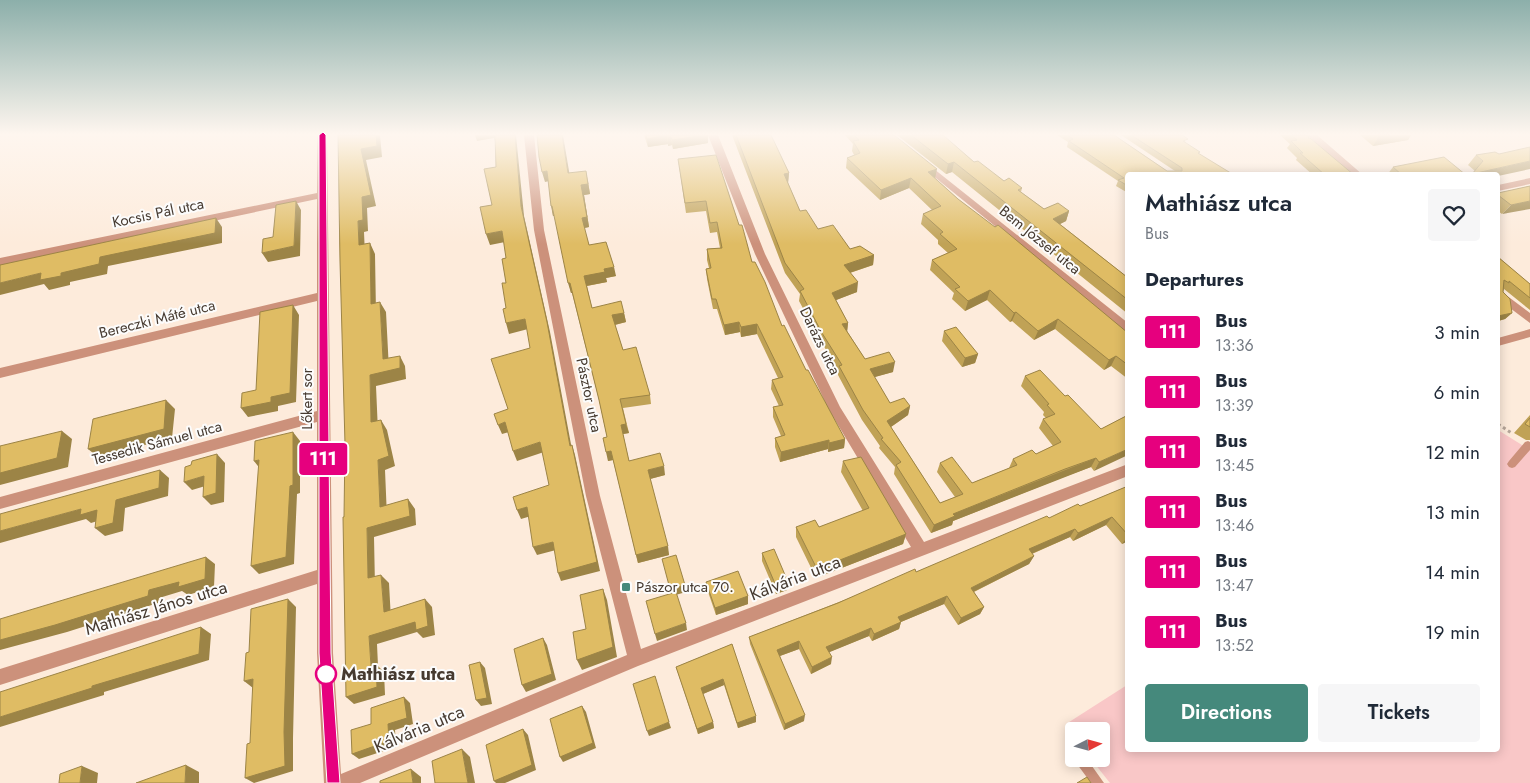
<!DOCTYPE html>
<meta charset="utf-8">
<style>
:root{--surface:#fff;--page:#f6f6f7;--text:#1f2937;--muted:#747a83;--accent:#45897c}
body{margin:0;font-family:Jost,sans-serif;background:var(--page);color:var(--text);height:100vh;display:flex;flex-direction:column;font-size:19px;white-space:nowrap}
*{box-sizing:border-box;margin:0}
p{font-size:16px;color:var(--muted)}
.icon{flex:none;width:28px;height:28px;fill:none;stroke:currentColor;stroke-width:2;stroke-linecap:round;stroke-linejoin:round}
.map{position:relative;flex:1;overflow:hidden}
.panel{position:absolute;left:1125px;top:172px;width:375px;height:580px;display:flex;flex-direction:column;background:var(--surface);border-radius:5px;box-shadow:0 2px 12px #0003}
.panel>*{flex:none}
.badge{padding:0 10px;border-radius:4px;font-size:18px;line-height:32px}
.needle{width:32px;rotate:84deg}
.controls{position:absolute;left:1065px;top:722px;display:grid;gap:10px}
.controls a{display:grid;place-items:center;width:45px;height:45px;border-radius:5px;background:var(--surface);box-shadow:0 2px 12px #0003;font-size:25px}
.map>.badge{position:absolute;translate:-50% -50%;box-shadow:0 0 0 2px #fff}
h2{padding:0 20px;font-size:19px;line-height:45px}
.round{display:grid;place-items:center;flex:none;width:52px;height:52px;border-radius:5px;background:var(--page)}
.summary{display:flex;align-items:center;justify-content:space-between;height:85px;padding:0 20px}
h1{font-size:24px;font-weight:600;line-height:38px}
.cta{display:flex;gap:10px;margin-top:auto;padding:10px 20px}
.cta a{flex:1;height:58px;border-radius:5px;background:var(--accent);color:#fff;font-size:20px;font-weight:600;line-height:58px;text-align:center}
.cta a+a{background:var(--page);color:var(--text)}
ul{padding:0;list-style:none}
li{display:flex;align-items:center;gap:15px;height:60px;padding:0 20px}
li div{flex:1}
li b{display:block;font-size:19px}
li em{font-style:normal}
li .badge{min-width:55px;font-weight:700;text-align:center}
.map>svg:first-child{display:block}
.green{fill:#f9c7c7}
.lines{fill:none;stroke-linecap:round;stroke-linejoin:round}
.path{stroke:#b5a598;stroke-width:3;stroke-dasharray:3 3;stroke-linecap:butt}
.lane{fill:#cc917b;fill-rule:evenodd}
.street{fill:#cc917b;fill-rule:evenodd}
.wall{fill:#c0a256}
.shaded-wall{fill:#9c8446}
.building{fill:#dfbc64;stroke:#9c8446}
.line{fill:#e6007e;stroke:#fff}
.poi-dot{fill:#45897c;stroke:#fcfcfc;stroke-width:2}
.stop-dot{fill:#fff;stroke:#e6007e;stroke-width:2.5}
.labels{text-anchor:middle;stroke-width:4;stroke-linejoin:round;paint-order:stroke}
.street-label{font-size:15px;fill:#463a30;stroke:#fcfcfc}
.poi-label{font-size:15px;fill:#463a30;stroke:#fcfcfc;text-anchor:start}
.near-street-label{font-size:18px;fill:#463a30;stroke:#fcfcfc}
.near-stop-label{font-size:18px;font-weight:bold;fill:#463a30;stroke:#fcfcfc;text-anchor:start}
</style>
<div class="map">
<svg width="1530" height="783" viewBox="0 0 1530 783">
<rect width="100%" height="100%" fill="#fdebdb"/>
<path class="green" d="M1498 430 1530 450V783H1110L1091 759H1101V731H1074V735L1066 724 1127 685 1128 750H1498Z"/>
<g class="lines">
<path class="path" d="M1498 424 1513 434"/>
<path class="lane" d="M1528 441 1530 442V450L1515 467 1512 468 1509 467 1507 464 1509 461 1525 442Z
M1076 759H1087L1104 783H1091L1077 764Z"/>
<path class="street" d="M317 135H327L333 653 341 774 627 655 586 496 534 230 524 135H534L544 230 600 496 641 649 911 547 829 410 755 254 708 135H718L765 254 840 407 924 542 1128 464V476L638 666 360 783H324L317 653V584L0 685V669L317 570V422L0 509V497L317 411V301L0 378V368L317 293V199L0 266V258L317 193Z
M1307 135H1317L1363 175H1352Z
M924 161 1128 323V334L921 166V162Z
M1530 178V184L1498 191V185Z
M1498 289 1530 313V323L1498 299Z
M1530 329V337L1498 346V338Z"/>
</g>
<path class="wall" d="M644 135H708V143L673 149 672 145 668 146V144L648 147Z
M732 135H772V137L789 173 788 183 800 211 818 229 850 249 874 255 873 265 850 273 857 292 836 300 848 323 847 331 865 359 893 372 874 377 890 403 910 406 908 415 891 427 940 503 955 497 937 472 940 463 972 483 1009 468 1013 459 1036 454 1053 446 1039 428 1043 419 1046 418 1043 415 1044 412 1021 386 1025 376 1065 396 1101 429 1128 415 1094 471 1091 467 1061 478 953 521 952 525 931 533 894 474 895 467 879 448 880 446 862 420 838 375V370L822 343 799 301 800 294 785 273Z
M845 135H894L935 178 958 199 1128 333V379L1111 366 1104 370 1055 329 1034 340 1012 321 1010 322 987 300 965 311 952 299 954 293 930 270 932 260 948 253 938 244V240L921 224 923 214 932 210 909 188 880 200 846 168 847 158 854 155 852 151 853 144Z
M897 135H944V136L974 162 1004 181 1022 188 1021 192 1044 209 1069 211 1066 221 1060 224 1127 277H1128V314L952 172 946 174Z
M1057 135H1114L1167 171H1175L1121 135H1182L1186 143 1199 154 1234 175H1128V193L1116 186 1118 181 1067 147 1068 142Z
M1280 135H1306L1308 138 1354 175H1313L1296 160 1297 158 1287 148 1290 144Z
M1360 135H1411L1408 140 1373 146Z
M1476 155 1498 175H1471L1475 171 1468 165Z
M678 159 739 225 752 262 782 326 806 370 845 439 844 448 828 452V449L780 462 775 447V438L781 436 773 417V407L779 406 771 389 772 380 778 378 757 334 741 337 740 332 725 335 717 309H713L707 279 706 269 709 268 707 260V249L720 248 717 232 710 233 706 211 686 213Z
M1393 167 1466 175H1387Z
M569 173 588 181 590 194 584 195 589 227 584 228 589 245 616 276 606 278 607 282 587 286 592 308 624 313 626 322 615 325 623 350 650 395 651 404 623 408 629 433 623 434 629 461 665 475 650 479 669 555 638 563 613 460 608 461 607 437 599 400 572 293H571L555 216H553L548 181 545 182Z
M1530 186 1502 214 1498 211V193Z
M1498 257 1530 284V310L1504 289 1503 292 1512 313 1505 319 1498 321Z
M944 331 978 354 975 363 962 367 942 341Z
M1530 415V440H1526L1514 433Z
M843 461 906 534 903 544 816 578 796 537V527H819L863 511 841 472Z
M1128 486V541L1122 544 1106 525 1073 541 1070 537 1032 554 1034 556 1029 564 974 592 984 607 980 614 958 625 944 604 901 622 899 629 872 641 869 636 829 652 831 664 811 674 799 649 780 656 804 721 784 730 750 644 749 637 916 572 1080 506Z
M762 553 787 590 776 594 762 561Z
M706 582 748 596V604L716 615 707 589Z
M732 644 756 722 738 728 724 685 703 694 713 722 714 728 698 734 676 667Z"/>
<path class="shaded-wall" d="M376 135H380L382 157 366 160 376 206 367 208 368 231 364 232 365 256 359 245 358 221 362 197 361 149Z
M475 135H496L495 141 494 138 477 141Z
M515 135H516L524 216 550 332 573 455 570 446 521 206Z
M562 135H563L571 183 568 173Z
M667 135 668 144 648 147 647 139Z
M705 135H708V143L673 149 672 140Z
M1389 135H1411L1408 140 1373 146 1379 136Z
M668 137H671L672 145 668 146Z
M1530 161V169L1498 176V175H1471L1472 174Z
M954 162 952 172 946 174 948 164Z
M937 169 935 179 928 172Z
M547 171 549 181 545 182 542 172Z
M586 171 590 194 584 195 589 227 584 228 582 218 581 185Z
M789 173 788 183 784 184V174Z
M911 178 909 188 880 200 881 190Z
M296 201 301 210 300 256 268 262 262 253 294 246Z
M1530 201V209L1502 214 1511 205Z
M551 206H552L555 216H553Z
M1069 211 1066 221 1050 229 1053 219Z
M216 218 222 227V243L108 266 107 274 70 282V285L49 290 44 284 0 295V283L41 273H61L100 257Z
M502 231 505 242 490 245 486 234Z
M370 243 375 254 376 314 371 304Z
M874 255 873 265 843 275 844 265Z
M614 267 616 276 606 278 607 282 586 286 584 276 604 269Z
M858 282 857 292 831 302 832 293Z
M568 283H570L572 293H571Z
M990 290 987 300 965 311 968 301Z
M380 302 386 312 389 370 383 359Z
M293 305 299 315 296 402 278 406V411L248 417 241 408 271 397Z
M1016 312 1012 321 1010 322 1014 313Z
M624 313 626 322 614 325 612 315Z
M1512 313 1505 319 1498 321V316Z
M525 319 528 329 509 334 506 323Z
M1058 319 1055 329 1034 340 1038 331Z
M739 322 740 332 725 335 724 325Z
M848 323 847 333 842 324Z
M757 324V334L741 337V327Z
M978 354 975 363 962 367 965 358Z
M400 356 405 366 406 379 376 386 378 432 371 422 370 375Z
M1116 356 1111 366 1104 370 1109 360Z
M895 362 893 372 868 379 870 369Z
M166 400 175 409 172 438 98 457 88 449Z
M910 406 908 415 885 431 887 421Z
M381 420 387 430 395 466 385 470 387 517 380 507 378 460Z
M505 422 509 432 502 434 498 425Z
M626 424 629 433 623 434 621 425Z
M62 431 72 439 68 467 0 485V473Z
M293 432 300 441V493L297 494 294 564 259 574 251 566Z
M845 439 844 448 828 452 829 443Z
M829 440 828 449 780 462 781 452Z
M540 442 544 452 517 461 513 451Z
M572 445 575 455 600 571 561 581 558 573Z
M1128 449V455L1094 471 1099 462Z
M611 451 613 460 608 461 606 452Z
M217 454 225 463 224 502 211 505 203 497Z
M1096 458 1091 467 953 521 952 525 931 533 934 525 953 514Z
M259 460 261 470 254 461Z
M664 466 665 475 650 479 648 470Z
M160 470 169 478 168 496 125 508 123 531 105 536 95 528 116 500Z
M204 476 212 484 192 490 184 482Z
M408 499 415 509 416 525 374 537 375 587 368 578 367 528Z
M527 507 531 516 521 519 517 510Z
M81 509 97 510 107 518 91 523 86 519 0 543V531Z
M1112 517 1106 525 1073 541 1078 533Z
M1075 529 1070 537 1024 557 1029 549Z
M906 534 903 544 816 578 817 569Z
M1128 536V541L1122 544Z
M553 542 556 550 537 555 533 547Z
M668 546 669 555 638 563 636 555Z
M1034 556 1029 564 967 595 971 588Z
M206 557 215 564 214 587 188 595 182 591 159 598 158 603 67 632 0 650V640L149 590Z
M381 575 389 583 391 620 384 612Z
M788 582 787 590 776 594V586Z
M685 585 686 592 672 596 670 589Z
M603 589 607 600 617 657 582 670 577 660Z
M748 596V604L716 615 715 608Z
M947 596 944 604 896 624 898 617Z
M288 599 296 607 293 738V771L254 783 245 778Z
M425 599 432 607 435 635 423 638 417 632 377 644 378 666 384 672 385 695 354 704 346 697 371 666 369 636Z
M984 607 980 614 958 625 961 618Z
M901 622 899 629 872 641 874 634Z
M686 623 687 630 657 641 655 634Z
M201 627 211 634 209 660 104 692V695L0 727V717L92 686Z
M871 628 869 636 825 654 826 647Z
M543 638 547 645 556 680 526 692 522 685Z
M799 641V649L777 657V650Z
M832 657 831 664 811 674 812 667Z
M480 662 485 668 492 704 481 706 476 700Z
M253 679V688L244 681Z
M723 679 724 685 703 694 701 688Z
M404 697 410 703 413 724 395 730 396 747 359 759 352 754 388 724Z
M582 706 586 712 596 748 563 762 560 757Z
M805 715 804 721 784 730 785 724Z
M756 716V722L738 728 737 723Z
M669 722 671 728 649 736 647 731Z
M713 722 714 728 698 734 697 729Z
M523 729 528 735 536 770 505 783H496L494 781Z
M462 749 470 757 475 783H468Z
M186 765 199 772V783H185Z
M82 766 98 773 97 783H80Z
M411 769 421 777V783H413Z"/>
<path class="building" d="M338 135H376L377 146 361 149 371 195 362 197 363 220 358 221 359 245 370 243 371 304 380 302 383 359 400 356V368L370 375 371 422 381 420 389 456 378 460 380 507 408 499 410 516 367 528 368 578 381 575 384 612 425 599 428 626 416 630 415 622 369 636 371 666 376 664 377 687 346 697 343 517H344L345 444 340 261Z
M495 135H515L521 206 547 322 570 446 572 445 597 562 558 573 553 542 533 547 527 507 517 510 513 497 549 485 540 442 513 451 505 422 498 425 494 414 508 409 491 359 530 348 525 319 506 323 503 309 506 308 502 283H506L502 259 506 258 502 231 486 234 480 207 492 205 484 169 496 167Z
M537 135H562L568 173 586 171 588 184 581 185 587 217 582 218 589 245 606 242 614 267 604 269 605 272 584 276 592 308 621 301 624 313 612 315 623 350 636 347 650 395 620 399 626 424 621 425 629 461 660 453 664 466 648 470 668 546 636 555 611 451 606 452 603 438 607 437 599 400 570 283H568L552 206H551L547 171 542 172 539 157Z
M646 135H705L672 140 671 137H668L667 135 647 139Z
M736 135H771L789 173 784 174 800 211 806 210 818 229 833 225 850 249 860 246 874 255 844 265 858 282 832 293 848 323 842 324 865 359 889 352 895 362 870 369 890 403 904 398 910 406 887 421 940 503 963 494 940 463 952 457 972 483 1017 465 1013 459 1032 450 1036 454 1061 442 1043 419 1055 414 1047 405 1049 404 1025 376 1040 370 1065 396 1068 395 1101 429 1128 415V449L1099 462 1096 458 1065 469 953 514 955 516 934 525 896 465 901 462 881 439 883 438 863 410 839 366 842 365 822 333 800 291 804 289 785 263Z
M854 135H894L937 169 928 172 958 199 995 227 998 225 1128 333V365L1116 356 1109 360 1058 319 1038 331 1016 312 1014 313 990 290 968 301 955 289 960 287 932 260 957 249 940 234 943 232 923 214 941 206 911 178 881 190 847 158 860 153 853 141 859 140Z
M911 135H943L974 162 978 161 1004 181 1009 178 1022 188 1018 190 1044 209 1058 203 1069 211 1053 219 1127 277H1128V300L954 162 948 164Z
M1067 135H1114L1167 171H1182V168L1131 135H1182L1188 139 1183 141 1200 152 1198 153 1234 175H1128V186L1118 180 1124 178 1069 141 1073 139Z
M1291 135H1306L1309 137 1308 138H1310L1354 175H1325L1300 153H1303L1291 141 1297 140Z
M1377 135H1389L1379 136Z
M1530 147V161L1472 174 1483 161 1476 155 1495 152 1499 154Z
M716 155 739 225H742L752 262H755L765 282 782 326 784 325 806 370H808L845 439 829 443V440L781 452 775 438 785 435 773 407 783 405 772 380 783 377 757 324 741 327 739 322 724 325 716 299H712L706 269 711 268 707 249 722 248 717 222 710 223 706 201 685 203 678 159Z
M1444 157 1466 175H1402L1393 167Z
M1530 186V201L1511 205 1498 195V193Z
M296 201 294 246 262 253 263 239 273 237 276 205Z
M216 218 215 233 100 257 99 264 61 273V276L40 280 41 273 0 283V265Z
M1498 257 1530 284V298L1509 281V283L1504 280 1503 292 1510 299 1512 313 1498 316Z
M293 305 290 393 271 397V402L241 408 242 393 256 390 260 312Z
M956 327 978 354 965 358 944 331Z
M166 400 164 429 88 449 93 419Z
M1530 418V427L1525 424Z
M62 431 57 458 0 473V446Z
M293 432V485L290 486 286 557 251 566 259 460 254 461 255 441Z
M217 454 216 493 203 497 204 476 184 482 185 467 191 465 192 461Z
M861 457 906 534 817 569 796 527 815 520 819 527 869 508 843 461Z
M160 470 159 488 116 500 113 523 95 528 97 510 80 515 81 509 0 531V514Z
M1128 486V535L1112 517 1078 533 1075 529 1029 549 1034 556 971 588 984 607 961 618 947 596 898 617 901 622 874 634 871 628 826 647 832 657 812 667 799 641 777 650 805 715 785 724 749 637 838 603 915 569 916 572 1047 516 1049 518 1078 504 1080 506Z
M774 549 788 582 776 586 762 553Z
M676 555 685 585 670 589 662 559Z
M206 557 205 579 178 587 179 582 149 590 148 596 55 625 0 640V619Z
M738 571 748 596 715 608 706 582Z
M603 589 613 647 577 660 573 632 586 629 580 595Z
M676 592 686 623 655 634 646 601Z
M288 599 284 732 285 766 245 778 247 744 250 743 253 679 244 681 246 653 249 652 251 609Z
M201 627 199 654 92 686V688L0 717V692Z
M543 638 552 674 522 685 514 649Z
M732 644 756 716 737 723 723 679 701 688 713 722 697 729 676 667Z
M480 662 487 698 476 700 469 665Z
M655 676 669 722 647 731 633 684Z
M404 697 407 718 388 724 389 741 352 754 351 730 371 724V708Z
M582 706 593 743 560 757 550 719Z
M523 729 532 765 494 781 486 745Z
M462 749 468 783H435L432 761Z
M186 765 185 783H136Z
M82 766 80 783H59L60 774Z
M411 769 413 783H380V781Z
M1087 777 1091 783H1077Z"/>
<linearGradient id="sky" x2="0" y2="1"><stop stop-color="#8cafaa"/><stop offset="0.55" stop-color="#fef6ef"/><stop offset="1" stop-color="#fef6ef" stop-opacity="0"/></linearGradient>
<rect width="1530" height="244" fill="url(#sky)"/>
<path class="line" d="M323 132 326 135 331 653 340 783H327L319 653V135Z"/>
<rect class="poi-dot" x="621" y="582" width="10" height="10" rx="2.5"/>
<circle class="stop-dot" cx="326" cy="674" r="10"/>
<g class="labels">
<g class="street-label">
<text transform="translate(158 213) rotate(-12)" y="5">Kocsis Pál utca</text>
<text transform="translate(1040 240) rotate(39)" y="5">Bem József utca</text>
<text transform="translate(157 319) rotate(-14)" y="5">Bereczki Máté utca</text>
<text transform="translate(820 341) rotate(64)" y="5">Darázs utca</text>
<text transform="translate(589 395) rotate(78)" y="5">Pásztor utca</text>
<text transform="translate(307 399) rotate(-90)" y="5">Lőkert sor</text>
<text transform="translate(157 443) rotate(-15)" y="5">Tessedik Sámuel utca</text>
</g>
<g class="poi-label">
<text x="636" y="592">Pászor utca 70.</text>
</g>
<g class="near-street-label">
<text transform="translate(795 578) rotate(-21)" y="6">Kálvária utca</text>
<text transform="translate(156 608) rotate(-17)" y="6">Mathiász János utca</text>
<text transform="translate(419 729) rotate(-23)" y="6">Kálvária utca</text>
</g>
<g class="near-stop-label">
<text x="341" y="680">Mathiász utca</text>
</g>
</g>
</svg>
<div class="controls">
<a><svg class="needle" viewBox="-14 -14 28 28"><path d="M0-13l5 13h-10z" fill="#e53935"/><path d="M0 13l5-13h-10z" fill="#747a83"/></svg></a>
</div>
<b class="badge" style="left:323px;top:459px;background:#e6007e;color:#fff">111</b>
<section class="panel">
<div class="summary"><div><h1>Mathiász utca</h1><p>Bus</p></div><a class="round"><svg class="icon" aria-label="heart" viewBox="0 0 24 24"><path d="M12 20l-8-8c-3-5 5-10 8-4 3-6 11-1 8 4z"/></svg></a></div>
<h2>Departures</h2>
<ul>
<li><span class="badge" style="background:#e6007e;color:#fff">111</span><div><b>Bus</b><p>13:36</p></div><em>3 min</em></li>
<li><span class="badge" style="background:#e6007e;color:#fff">111</span><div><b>Bus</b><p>13:39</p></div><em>6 min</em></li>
<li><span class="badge" style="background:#e6007e;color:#fff">111</span><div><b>Bus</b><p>13:45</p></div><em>12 min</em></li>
<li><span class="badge" style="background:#e6007e;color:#fff">111</span><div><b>Bus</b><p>13:46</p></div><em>13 min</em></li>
<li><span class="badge" style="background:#e6007e;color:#fff">111</span><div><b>Bus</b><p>13:47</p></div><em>14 min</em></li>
<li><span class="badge" style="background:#e6007e;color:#fff">111</span><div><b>Bus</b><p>13:52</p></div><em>19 min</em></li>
</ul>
<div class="cta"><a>Directions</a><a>Tickets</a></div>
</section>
</div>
